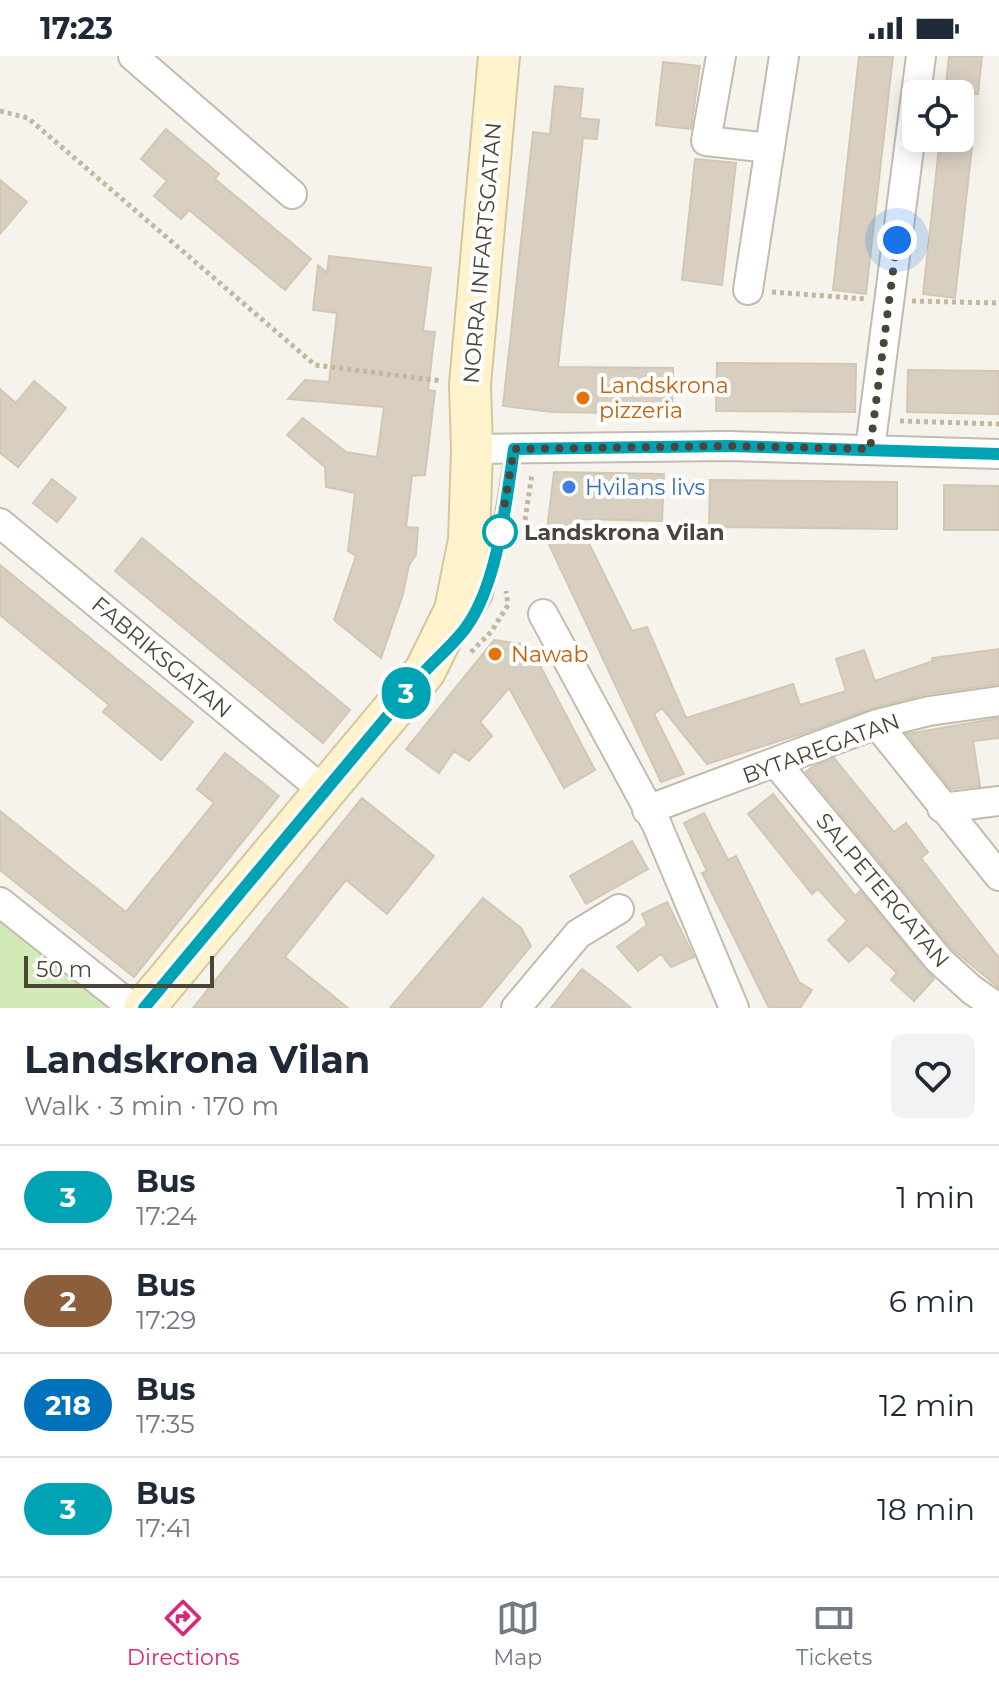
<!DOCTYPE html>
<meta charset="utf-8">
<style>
:root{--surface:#fff;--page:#f2f2f3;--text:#1f2937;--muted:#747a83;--line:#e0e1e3;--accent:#db2777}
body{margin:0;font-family:Montserrat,sans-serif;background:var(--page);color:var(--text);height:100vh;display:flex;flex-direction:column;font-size:30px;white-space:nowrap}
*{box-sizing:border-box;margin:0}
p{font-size:26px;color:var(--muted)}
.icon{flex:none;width:44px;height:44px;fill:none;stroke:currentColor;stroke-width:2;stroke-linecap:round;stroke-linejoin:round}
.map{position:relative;height:952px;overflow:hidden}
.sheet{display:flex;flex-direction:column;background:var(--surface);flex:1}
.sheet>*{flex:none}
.badge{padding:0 16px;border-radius:26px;font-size:28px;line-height:52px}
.tools{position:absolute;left:902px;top:24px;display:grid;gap:16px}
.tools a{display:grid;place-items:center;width:72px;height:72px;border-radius:12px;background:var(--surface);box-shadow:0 4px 20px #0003;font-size:40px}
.scale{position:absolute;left:24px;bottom:20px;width:190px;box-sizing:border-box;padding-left:8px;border:4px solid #4b4439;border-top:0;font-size:22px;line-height:28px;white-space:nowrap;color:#4b4439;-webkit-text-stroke:6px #fff;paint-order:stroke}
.you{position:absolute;width:40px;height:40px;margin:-20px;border:6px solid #fff;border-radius:50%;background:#1a73e8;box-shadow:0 0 0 12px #1a73e833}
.map>.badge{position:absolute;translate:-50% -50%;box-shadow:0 0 0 4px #fff}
.round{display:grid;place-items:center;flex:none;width:84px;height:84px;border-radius:12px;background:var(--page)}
.summary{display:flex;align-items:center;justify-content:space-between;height:136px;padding:0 24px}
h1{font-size:38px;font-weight:700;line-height:60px}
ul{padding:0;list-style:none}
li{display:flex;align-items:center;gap:24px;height:104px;padding:0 24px;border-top:2px solid var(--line)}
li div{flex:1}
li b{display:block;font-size:30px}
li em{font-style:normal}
li .badge{min-width:88px;font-weight:700;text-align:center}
.status{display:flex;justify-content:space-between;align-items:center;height:56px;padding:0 40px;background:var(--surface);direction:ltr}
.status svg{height:22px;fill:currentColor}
.tabs{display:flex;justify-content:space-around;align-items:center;height:112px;border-top:2px solid var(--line);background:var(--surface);font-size:22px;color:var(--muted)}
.tabs a{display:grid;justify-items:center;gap:4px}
.tabs .active{color:var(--accent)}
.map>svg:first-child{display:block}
.green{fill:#d2eab5}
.building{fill:#d8cfc1;stroke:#d3c7b4;stroke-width:2}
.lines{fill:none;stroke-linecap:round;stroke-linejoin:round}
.lane-casing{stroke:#c2bbae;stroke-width:18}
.street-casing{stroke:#c2bbae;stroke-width:32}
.secondary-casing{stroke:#d6c79b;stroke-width:44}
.path{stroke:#c4b79f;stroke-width:5;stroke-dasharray:4 4;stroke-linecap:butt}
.lane{stroke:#fff;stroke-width:14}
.street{stroke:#fff;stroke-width:28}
.secondary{stroke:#fff3cd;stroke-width:40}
.line-casing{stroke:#fff;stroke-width:18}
.line{stroke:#00a3b4;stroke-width:12}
.walk{stroke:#4b4439;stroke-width:8;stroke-dasharray:0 14.4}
.food-dot{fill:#e8710a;stroke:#fff;stroke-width:3}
.shop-dot{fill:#3f7fe0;stroke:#fff;stroke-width:3}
.stop-dot{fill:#fff;stroke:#00a3b4;stroke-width:4}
.labels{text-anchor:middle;stroke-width:8;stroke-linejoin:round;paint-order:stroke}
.street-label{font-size:22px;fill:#4b4439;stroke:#fff}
.food-label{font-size:22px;fill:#c56008;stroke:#fff;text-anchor:start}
.shop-label{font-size:22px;fill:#366cbe;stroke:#fff;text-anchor:start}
.stop-label{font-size:22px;font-weight:bold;fill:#4b4439;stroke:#fff;text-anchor:start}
</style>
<div class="status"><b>17:23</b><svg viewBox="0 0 49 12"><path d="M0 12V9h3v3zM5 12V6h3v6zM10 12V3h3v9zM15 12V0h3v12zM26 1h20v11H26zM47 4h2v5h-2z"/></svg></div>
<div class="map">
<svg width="999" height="952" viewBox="0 0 999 952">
<rect width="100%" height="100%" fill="#f6f3ec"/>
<path class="green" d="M0 861 109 947 106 952H0Z"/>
<path class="building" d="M859 0H893L866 238 833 234Z
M949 0H982L978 38H945Z
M663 6 700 10 691 73 656 69Z
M555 30 583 33 580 62 599 64 597 83 583 82 558 311 673 312 672 358 552 356 503 350 533 76 550 78Z
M166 73 219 118 215 123 311 203 285 234 189 154 181 163 154 140 167 125 141 103Z
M940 82H973L955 242 923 238Z
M695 103 736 107 722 229 682 224Z
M0 124 27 146 0 178Z
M329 200 431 212 423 275 435 276 428 334 435 335 425 419 412 420 406 471 418 472 416 499 409 509 403 538 381 602 334 564 356 500 348 495 355 437 326 431 325 411 287 379 303 362 346 396 377 401 384 351 288 343 305 324 329 326 337 257 313 254 318 209 327 217Z
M717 307 856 308 855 356 716 355Z
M908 314 999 315V358L907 356Z
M34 325 66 352 18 411 0 397V333L16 347Z
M554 416 664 418 662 465 577 463 632 575 647 571 686 662 793 628 800 649 846 635 836 603 864 594 875 625 933 605 932 602 999 593V628L926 638 873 652 801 678 707 708 662 652 654 658 684 718 661 726 546 482Z
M52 423 76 442 57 466 33 447Z
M710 424 897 426V473L709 471Z
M944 429 999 430V474H944Z
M142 482 350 654 323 687 115 515Z
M0 509 193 666 161 704 103 656 109 649 0 559Z
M494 584 529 589 595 714 564 732 509 632 480 666 492 680 469 705 454 695 439 717 406 693Z
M999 662V682L973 685 980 730 951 733 907 678Z
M225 697 279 740 134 921 0 814V755L126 856 214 747 197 733Z
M834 702 894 776 906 767 928 796 921 802 999 902V932L951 892 806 716 815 709Z
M773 738 855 840 860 835 934 923 914 945 891 924 897 917 867 889 849 906 828 884 847 865 818 833 812 838 748 758Z
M362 742 434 800 387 858 346 824 285 901 348 952H193Z
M704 757 728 804 736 800 799 926 812 934 800 952H769L702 817 707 815 684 767Z
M632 785 648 813 586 848 570 820Z
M483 842 521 872 531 890 480 952H390Z
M667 846 694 901 671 911 661 898 638 915 617 891 647 869 642 858Z
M582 913 607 932 631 952H551Z"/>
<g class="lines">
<defs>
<path id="lane" d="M466 571 484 541 500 476 514 393"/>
<path id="street" d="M133 0 292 138
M721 0 706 85 769 92
M748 234 784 0
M472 393 728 390 999 398
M870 393 921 0
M0 467 324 735
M543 558 657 769 734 952
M877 668 999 820
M777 708 939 904 972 934 998 952
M942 752 999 745
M647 754 877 668 929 655 999 645
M0 846 133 952
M516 952 578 878 619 853"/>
<path id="secondary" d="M144 952 425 615 455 554 469 484 472 393 470 329 499 0"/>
</defs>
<use href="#lane" class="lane-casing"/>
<use href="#street" class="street-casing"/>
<use href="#secondary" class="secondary-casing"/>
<path class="path" d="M0 55 28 62 315 309 442 325
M772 236 866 243
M912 245 999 247
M900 365 999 368
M525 464 532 418
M471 596 491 576 508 549 506 535"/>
<use href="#lane" class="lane"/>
<use href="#street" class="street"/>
<use href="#secondary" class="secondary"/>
</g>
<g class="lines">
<defs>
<path id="line" d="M144 952 425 615C439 600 456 586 467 570 498 526 506 446 514 393L728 390 999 398"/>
</defs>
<use href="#line" class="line-casing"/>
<use href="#line" class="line"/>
<path class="walk" d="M500 476 514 393 728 390 870 393 897 184"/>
</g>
<g class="food-dot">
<circle cx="583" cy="342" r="8"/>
<circle cx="495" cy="598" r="8"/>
</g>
<circle class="shop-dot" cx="569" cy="431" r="8"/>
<circle class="stop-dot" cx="500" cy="476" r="16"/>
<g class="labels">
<g class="street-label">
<text transform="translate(482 197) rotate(-85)" y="8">NORRA INFARTSGATAN</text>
<text transform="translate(162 601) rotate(40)" y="8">FABRIKSGATAN</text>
<text transform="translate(821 692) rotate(-20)" y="8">BYTAREGATAN</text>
<text transform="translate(883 834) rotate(50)" y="8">SALPETERGATAN</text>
</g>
<g class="food-label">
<text x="599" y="337">Landskrona<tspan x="599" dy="25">pizzeria</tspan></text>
<text x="511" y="606">Nawab</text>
</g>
<g class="shop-label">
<text x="585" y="439">Hvilans livs</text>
</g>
<g class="stop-label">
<text x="524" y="484">Landskrona Vilan</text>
</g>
</g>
</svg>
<div class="tools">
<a><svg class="icon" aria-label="locate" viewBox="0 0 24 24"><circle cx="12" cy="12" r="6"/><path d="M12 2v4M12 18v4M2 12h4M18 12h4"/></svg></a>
</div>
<div class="scale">50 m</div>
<div class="you" style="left:897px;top:184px"></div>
<b class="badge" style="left:406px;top:637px;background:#00a3b4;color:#fff">3</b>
</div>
<section class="sheet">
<div class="summary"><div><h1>Landskrona Vilan</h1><p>Walk · 3 min · 170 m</p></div><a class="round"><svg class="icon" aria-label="heart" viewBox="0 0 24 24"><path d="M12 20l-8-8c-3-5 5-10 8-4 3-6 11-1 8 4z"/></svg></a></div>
<ul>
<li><span class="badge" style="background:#00a3b4;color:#fff">3</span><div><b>Bus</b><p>17:24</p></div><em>1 min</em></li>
<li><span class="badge" style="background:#8b5e3c;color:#fff">2</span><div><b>Bus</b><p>17:29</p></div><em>6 min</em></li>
<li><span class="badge" style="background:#0072bc;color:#fff">218</span><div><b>Bus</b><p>17:35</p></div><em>12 min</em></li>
<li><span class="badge" style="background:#00a3b4;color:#fff">3</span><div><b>Bus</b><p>17:41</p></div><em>18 min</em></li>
</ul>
</section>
<nav class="tabs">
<a class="active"><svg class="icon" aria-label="directions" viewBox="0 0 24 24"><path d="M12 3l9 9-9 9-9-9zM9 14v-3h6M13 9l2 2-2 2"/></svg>Directions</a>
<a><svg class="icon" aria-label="map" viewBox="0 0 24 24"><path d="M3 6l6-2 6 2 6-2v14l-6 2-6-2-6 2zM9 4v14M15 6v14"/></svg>Map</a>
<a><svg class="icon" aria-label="tickets" viewBox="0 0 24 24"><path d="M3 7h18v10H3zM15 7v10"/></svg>Tickets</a>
</nav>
